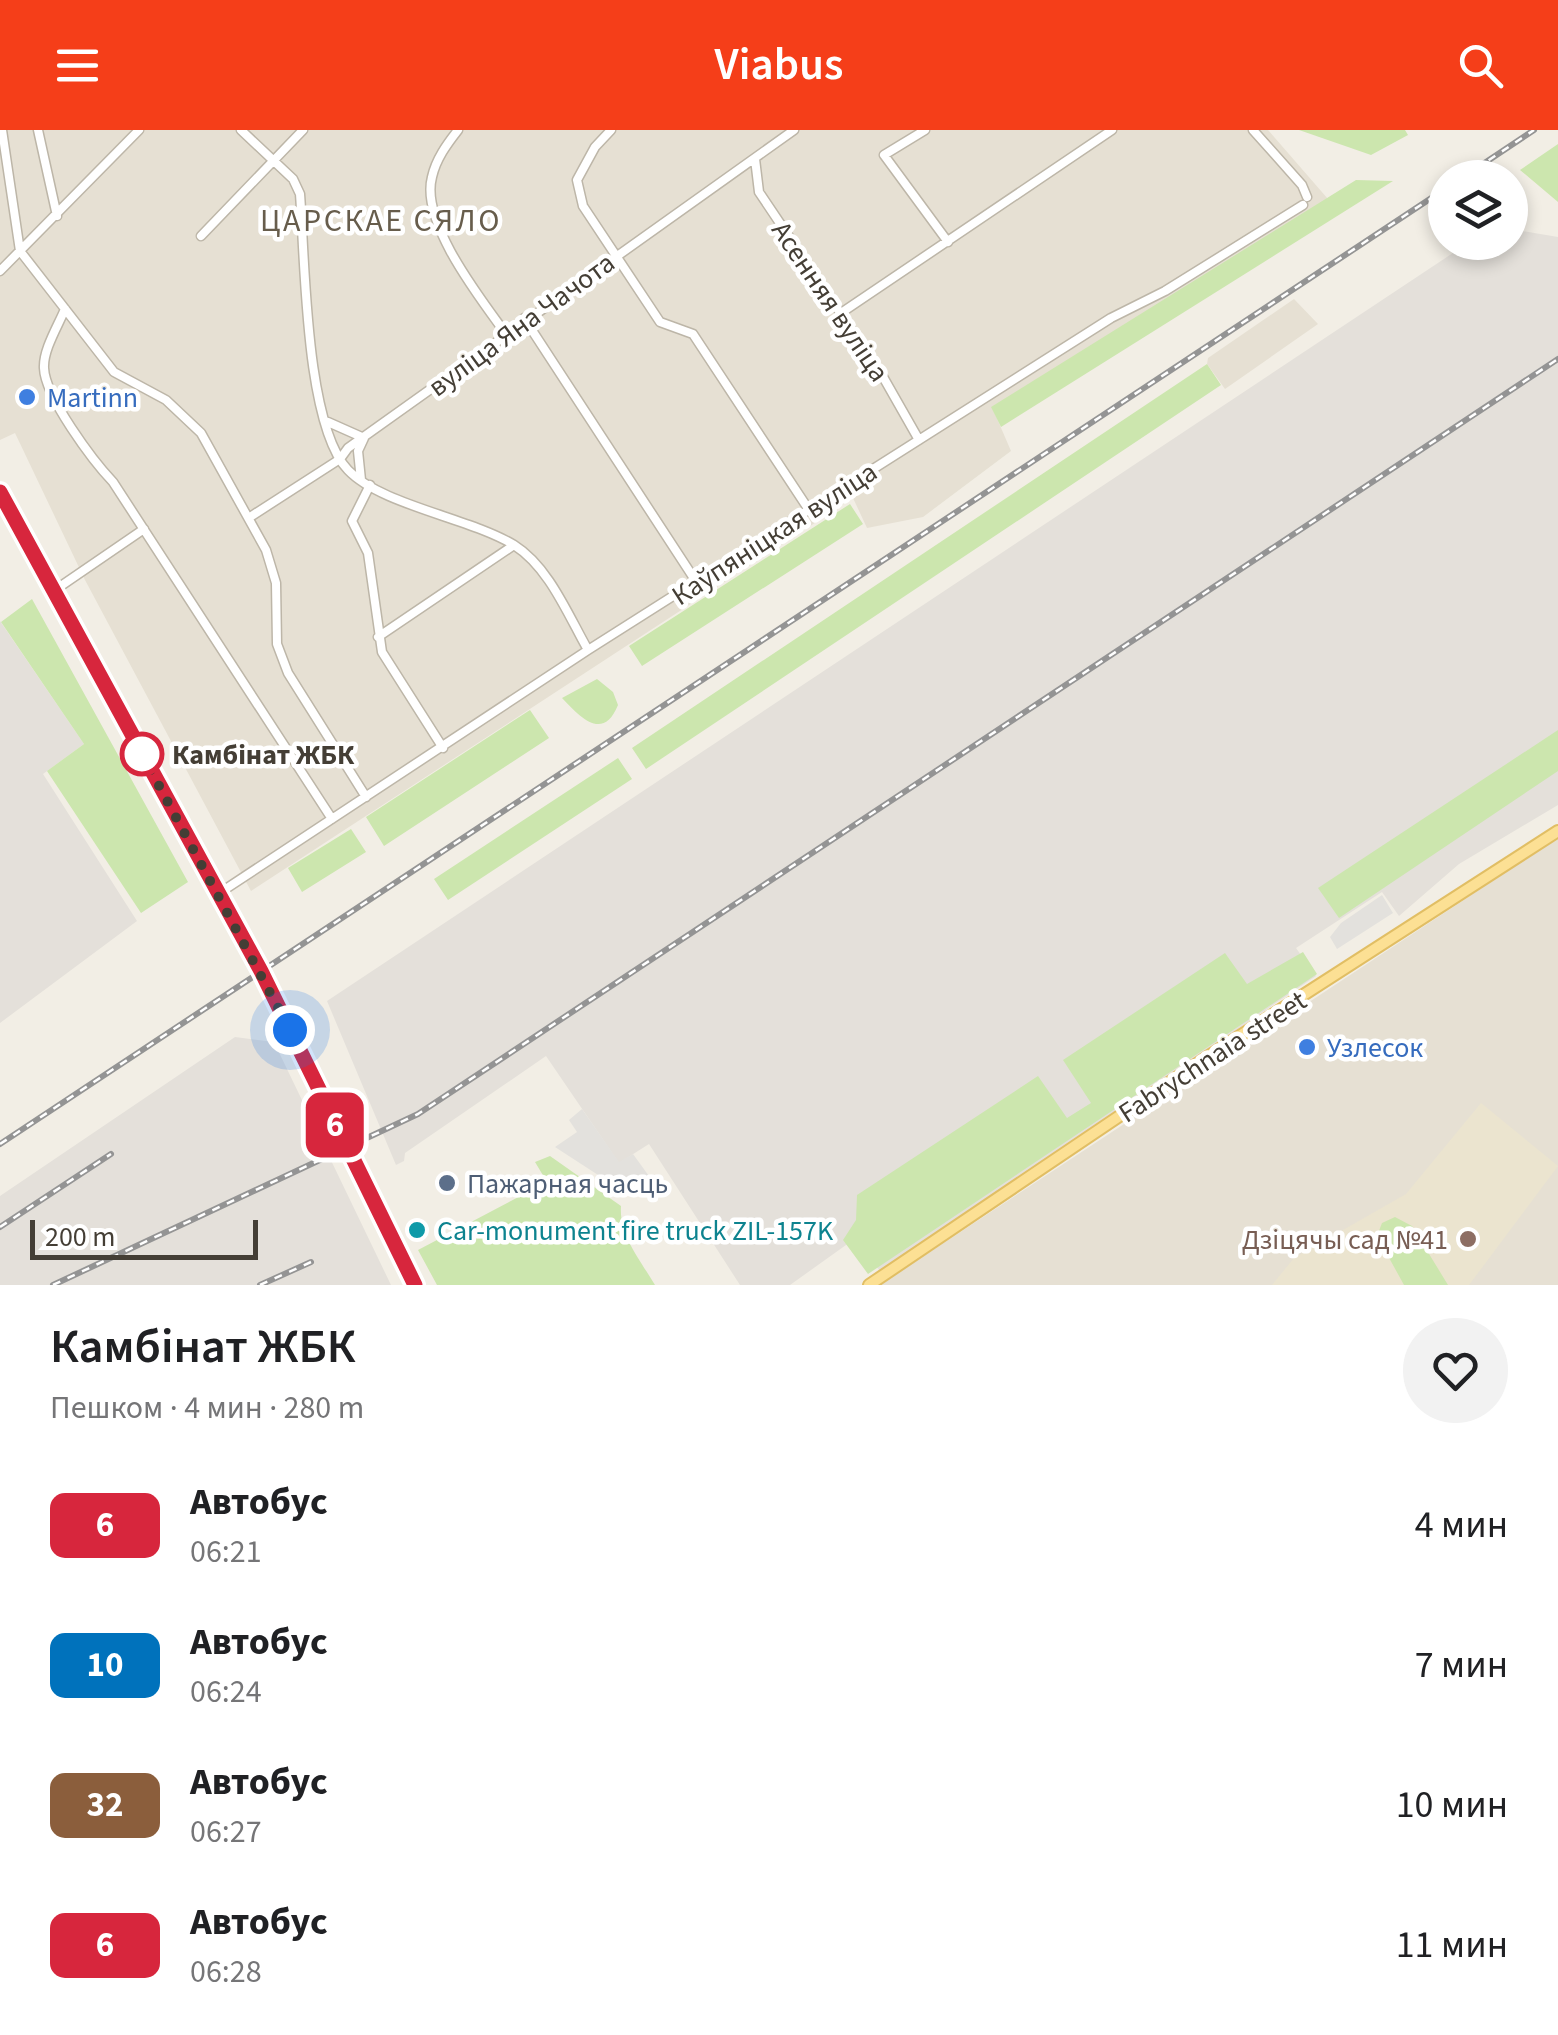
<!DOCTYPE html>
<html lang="ru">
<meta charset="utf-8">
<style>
:root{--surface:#fff;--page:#f2f2f2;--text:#202124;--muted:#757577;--accent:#f53e19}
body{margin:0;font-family:"Source Sans 3",sans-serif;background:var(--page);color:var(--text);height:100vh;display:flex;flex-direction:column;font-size:38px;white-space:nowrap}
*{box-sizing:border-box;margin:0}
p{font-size:32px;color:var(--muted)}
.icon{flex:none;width:55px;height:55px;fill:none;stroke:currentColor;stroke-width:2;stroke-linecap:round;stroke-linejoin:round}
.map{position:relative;height:1155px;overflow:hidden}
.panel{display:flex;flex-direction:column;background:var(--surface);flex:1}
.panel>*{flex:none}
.badge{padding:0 20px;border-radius:15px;font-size:35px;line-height:65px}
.fabs{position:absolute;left:1428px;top:30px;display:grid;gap:20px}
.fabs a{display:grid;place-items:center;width:100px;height:100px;border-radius:50%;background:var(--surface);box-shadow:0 5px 15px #0003;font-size:50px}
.scale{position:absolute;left:30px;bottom:25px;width:228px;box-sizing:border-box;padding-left:10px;border:5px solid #443e35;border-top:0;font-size:28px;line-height:35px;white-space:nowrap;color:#443e35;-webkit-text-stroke:8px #fff;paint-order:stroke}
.you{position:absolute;width:50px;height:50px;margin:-25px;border:8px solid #fff;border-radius:50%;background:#1a73e8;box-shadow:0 0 0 15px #1a73e833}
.map>.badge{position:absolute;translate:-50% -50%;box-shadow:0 0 0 5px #fff}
.round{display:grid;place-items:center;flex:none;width:105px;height:105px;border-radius:52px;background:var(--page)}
.headline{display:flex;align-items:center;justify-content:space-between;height:170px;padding:0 50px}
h1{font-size:48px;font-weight:600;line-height:75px}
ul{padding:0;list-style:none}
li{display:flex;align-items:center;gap:30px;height:140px;padding:0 50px}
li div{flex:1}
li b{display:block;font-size:38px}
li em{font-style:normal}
li .badge{min-width:110px;font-weight:700;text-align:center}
header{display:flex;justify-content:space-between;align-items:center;height:130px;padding:0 50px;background:var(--accent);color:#fff;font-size:45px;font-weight:600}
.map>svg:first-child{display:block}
.residential{fill:#e6e0d3}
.industrial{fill:#e4e0da}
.education{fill:#ebe4cf}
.green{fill:#cce6ae}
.parking{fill:#e3e1dd}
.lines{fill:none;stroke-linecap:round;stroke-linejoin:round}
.minor-casing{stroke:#bdb6a8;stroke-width:11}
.major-casing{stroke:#e1be64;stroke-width:14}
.minor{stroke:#fff;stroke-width:8}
.major{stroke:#fce094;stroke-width:10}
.rail-casing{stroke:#949494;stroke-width:6}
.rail{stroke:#fff;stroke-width:2.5;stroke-dasharray:8;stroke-linecap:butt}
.line-casing{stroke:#fff;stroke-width:22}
.line{stroke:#d7263d;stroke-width:15}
.walk{stroke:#443e35;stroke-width:10;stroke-dasharray:0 18}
.shop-dot{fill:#3f7fe0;stroke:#fff;stroke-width:4}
.stop-dot{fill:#fff;stroke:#d7263d;stroke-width:5}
.service-dot{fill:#5c6f8a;stroke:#fff;stroke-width:4}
.culture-dot{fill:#0f9aa8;stroke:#fff;stroke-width:4}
.education-dot{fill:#8d6e63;stroke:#fff;stroke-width:4}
.labels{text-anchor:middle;stroke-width:9;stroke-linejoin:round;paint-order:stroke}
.street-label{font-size:28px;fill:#443e35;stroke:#fff}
.shop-label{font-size:28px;fill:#366cbe;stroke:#fff;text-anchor:start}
.stop-label{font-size:28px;font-weight:bold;fill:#443e35;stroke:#fff;text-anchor:start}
.service-label{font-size:28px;fill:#4e5e75;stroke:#fff;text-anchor:start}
.culture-label{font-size:28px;fill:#0d838f;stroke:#fff;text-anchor:start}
.education-label{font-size:28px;fill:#785e54;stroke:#fff;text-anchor:end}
.quarter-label{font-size:32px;letter-spacing:2.5px;fill:#675d4c;stroke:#fff}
</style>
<header><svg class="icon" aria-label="menu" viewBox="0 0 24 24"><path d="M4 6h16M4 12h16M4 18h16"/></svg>Viabus<svg class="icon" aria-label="search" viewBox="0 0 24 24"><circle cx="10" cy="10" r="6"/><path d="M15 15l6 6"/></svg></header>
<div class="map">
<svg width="1558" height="1155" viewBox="0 0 1558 1155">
<rect width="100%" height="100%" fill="#f2eee5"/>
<path class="residential" d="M0 0H1268L1328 69 992 277 1011 321 923 387 867 398 853 368 251 761 85 450 15 303 0 310Z
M1294 169 1318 194 1225 259 1207 234 1208 228Z
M1558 708V1155H880Z"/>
<path class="industrial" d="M1510 99 1558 107V675L1459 734 1399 786 1382 762 1296 818 1316 846 880 1141 853 1110 790 1155H740L649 1014 619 1033 546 926 405 1023 404 1031 396 1035 327 871 1468 113 1510 112Z
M0 491 84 614 43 644 137 791 0 893Z
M235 907 274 912 391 1155H0V1066Z"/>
<path class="education" d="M1481 973 1558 1036 1469 1155H1272L1294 1128 1406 1064Z"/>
<path class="green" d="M1299 0H1405L1408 5 1371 25Z
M1558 14V72L1520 40Z
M1356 50 1393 51 1001 297 991 277Z
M1207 234 1221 255 646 639 632 618Z
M850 374 863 394 642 536 629 516Z
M32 469 188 752 141 783 47 641 84 614 1 492Z
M597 549 613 562 618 575C603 612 580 587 562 568Z
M530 580 549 608 384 716 366 687Z
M1558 600V641L1339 788 1318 758Z
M618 628 632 649 448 770 434 749Z
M351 699 366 722 302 762 288 738Z
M1303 822 1317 844 868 1144 843 1110 856 1090 857 1065 1038 946 1067 988 1091 973 1063 930 1225 823 1247 854Z
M550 1026 621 1076C619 1105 639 1128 655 1155H437L418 1120 547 1052 535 1032Z
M1395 1087 1412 1096 1448 1155H1404L1377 1106 1382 1093Z"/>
<path class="parking" d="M1382 765 1393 783 1337 819 1330 807 1341 793Z
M582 979 619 1032 633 1024 654 1053 632 1067 555 1017 577 1002 569 990Z"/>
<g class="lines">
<defs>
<path id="minor" d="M2 0 20 121 114 242 166 270 201 303 266 420 276 453 277 514 288 543 366 667
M38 0 57 86
M241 0 293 49 300 64C305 128 305 295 348 340 381 375 470 388 514 415 549 437 568 485 588 520
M458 0C447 14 436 29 432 47 420 92 480 168 506 204
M611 0 595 17 577 50 583 76 660 192 693 204 809 380
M925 0 884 25 948 112
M1253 0 1302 55 1307 67
M755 29 759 62 882 245 919 310
M201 106 303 0
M0 141 139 0
M65 179C58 196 43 220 44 238 45 267 93 331 113 352L332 689
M841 183 1112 0
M524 188 697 453
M328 292 364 308 358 321 361 350
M370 355 352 391 368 423 382 522 443 618
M250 387 340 329 348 318 794 0
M55 460 144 399
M378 507 514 415
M218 764 588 520 1111 188 1165 161 1303 75"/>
<path id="major" d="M0 362 261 841 415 1155
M869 1155 1207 927 1558 701"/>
</defs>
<use href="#minor" class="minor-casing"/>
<use href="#major" class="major-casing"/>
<use href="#minor" class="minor"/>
<use href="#major" class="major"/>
<defs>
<path id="rail" d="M1462 48 1534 0
M0 1014 1445 59
M0 1097 111 1024
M53 1155 418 984 1558 229
M260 1155 311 1132"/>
</defs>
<use href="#rail" class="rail-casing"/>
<use href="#rail" class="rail"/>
</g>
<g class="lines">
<defs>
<path id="line" d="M0 362 261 841 415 1155"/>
</defs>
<use href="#line" class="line-casing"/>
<use href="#line" class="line"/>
<path class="walk" d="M142 624 290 900"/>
</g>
<g class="shop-dot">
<circle cx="27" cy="267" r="10"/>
<circle cx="1307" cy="917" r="10"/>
</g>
<circle class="stop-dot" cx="142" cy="624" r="20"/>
<circle class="service-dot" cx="447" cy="1053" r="10"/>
<circle class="culture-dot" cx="417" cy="1100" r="10"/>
<circle class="education-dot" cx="1468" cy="1109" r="10"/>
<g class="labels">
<g class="street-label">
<text transform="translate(831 171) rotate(56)" y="10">Асенняя вуліца</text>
<text transform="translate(521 194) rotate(-36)" y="10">вуліца Яна Чачота</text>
<text transform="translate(774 403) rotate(-33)" y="10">Каўпяніцкая вуліца</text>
<text transform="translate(1212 926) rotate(-33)" y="10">Fabrychnaia street</text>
</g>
<g class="shop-label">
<text x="47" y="277">Martinn</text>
<text x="1327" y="927">Узлесок</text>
</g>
<g class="stop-label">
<text x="172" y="634">Камбінат ЖБК</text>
</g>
<g class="service-label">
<text x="467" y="1063">Пажарная часць</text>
</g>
<g class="culture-label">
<text x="437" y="1110">Car-monument fire truck ZIL-157K</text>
</g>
<g class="education-label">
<text x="1448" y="1119">Дзіцячы сад №41</text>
</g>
<g class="quarter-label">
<text x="381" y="101">ЦАРСКАЕ СЯЛО</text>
</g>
</g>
</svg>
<div class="fabs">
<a><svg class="icon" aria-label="layers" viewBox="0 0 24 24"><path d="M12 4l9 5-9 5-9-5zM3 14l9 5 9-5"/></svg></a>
</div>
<div class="scale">200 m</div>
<div class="you" style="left:290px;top:900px"></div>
<b class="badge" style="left:335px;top:995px;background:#d7263d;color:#fff">6</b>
</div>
<section class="panel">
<div class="headline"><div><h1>Камбінат ЖБК</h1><p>Пешком · 4 мин · 280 m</p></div><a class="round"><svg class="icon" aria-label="heart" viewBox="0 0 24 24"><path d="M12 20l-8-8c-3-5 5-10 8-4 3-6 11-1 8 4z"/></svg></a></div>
<ul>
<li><span class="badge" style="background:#d7263d;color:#fff">6</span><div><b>Автобус</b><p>06:21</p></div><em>4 мин</em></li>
<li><span class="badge" style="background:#0072bc;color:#fff">10</span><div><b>Автобус</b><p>06:24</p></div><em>7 мин</em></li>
<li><span class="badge" style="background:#8b5e3c;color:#fff">32</span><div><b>Автобус</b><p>06:27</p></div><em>10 мин</em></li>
<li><span class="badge" style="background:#d7263d;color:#fff">6</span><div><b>Автобус</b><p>06:28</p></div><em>11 мин</em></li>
</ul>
</section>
